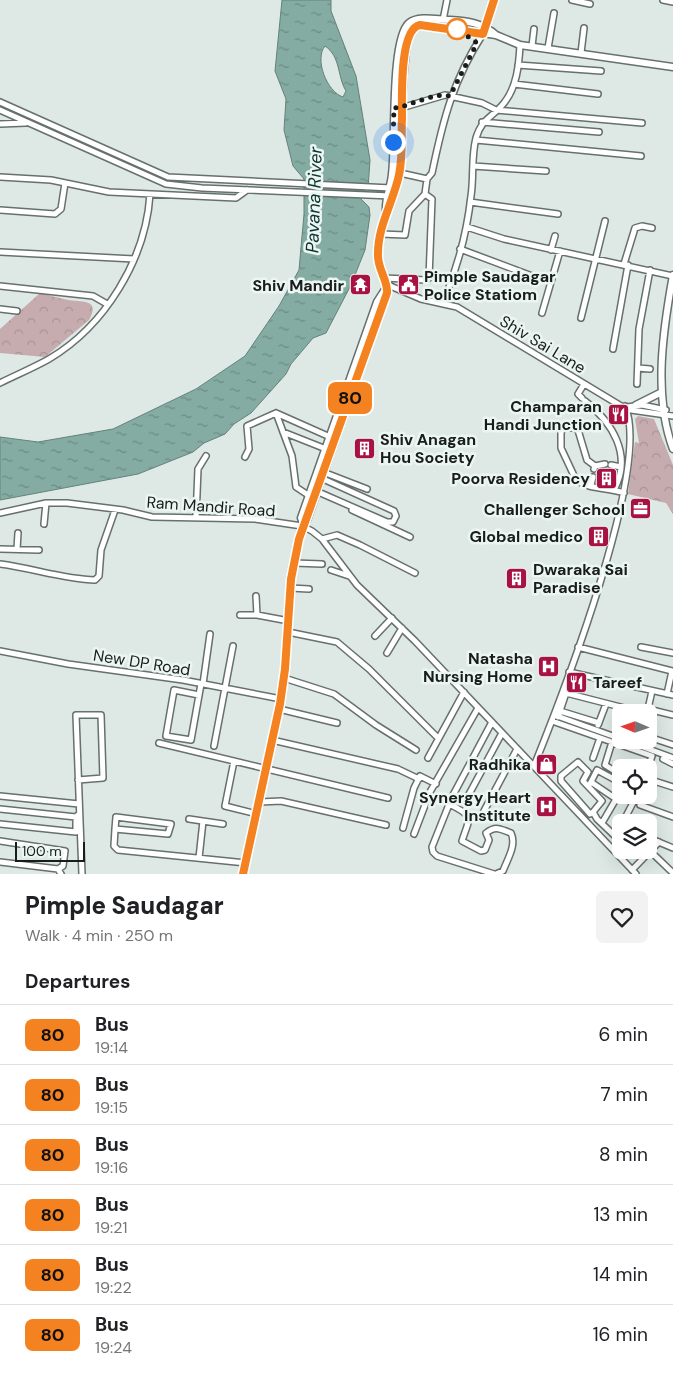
<!DOCTYPE html>
<meta charset="utf-8">
<style>
:root{--surface:#fff;--page:#f2f2f2;--text:#202124;--muted:#757577;--line:#e0e0e0}
body{margin:0;font-family:"DM Sans",sans-serif;background:var(--page);color:var(--text);height:100vh;display:flex;flex-direction:column;font-size:19px;white-space:nowrap}
*{box-sizing:border-box;margin:0}
p{font-size:16px;color:var(--muted)}
.icon{flex:none;width:28px;height:28px;fill:none;stroke:currentColor;stroke-width:2;stroke-linecap:round;stroke-linejoin:round}
.map{position:relative;height:874px;overflow:hidden}
.drawer{display:flex;flex-direction:column;background:var(--surface);flex:1}
.drawer>*{flex:none}
.badge{padding:0 10px;border-radius:8px;font-size:18px;line-height:32px}
.needle{width:32px;rotate:272deg}
.tools{position:absolute;left:612px;top:704px;display:grid;gap:10px}
.tools a{display:grid;place-items:center;width:45px;height:45px;border-radius:8px;background:var(--surface);box-shadow:0 5px 20px #0002;font-size:25px}
.scale{position:absolute;left:15px;bottom:12px;width:70px;box-sizing:border-box;padding-left:5px;border:2px solid #181c1b;border-top:0;font-size:14px;line-height:18px;white-space:nowrap;color:#181c1b;-webkit-text-stroke:4px #ebf6f3;paint-order:stroke}
.you{position:absolute;width:25px;height:25px;margin:-12px;border:4px solid #fff;border-radius:50%;background:#1a73e8;box-shadow:0 0 0 8px #1a73e833}
.map>.badge{position:absolute;translate:-50% -50%;box-shadow:0 0 0 2px #fff}
h2{padding:0 25px;font-size:19px;line-height:45px}
.round{display:grid;place-items:center;flex:none;width:52px;height:52px;border-radius:8px;background:var(--page)}
.headline{display:flex;align-items:center;justify-content:space-between;height:85px;padding:0 25px}
h1{font-size:24px;font-weight:800;line-height:38px}
ul{padding:0;list-style:none}
li{display:flex;align-items:center;gap:15px;height:60px;padding:0 25px;border-top:1px solid var(--line)}
li div{flex:1}
li b{display:block;font-size:19px}
li em{font-style:normal}
li .badge{min-width:55px;font-weight:700;text-align:center}
.map>svg:first-child{display:block}
.park{fill:url(#park-crowns)}
.water{fill:url(#water-ripples);stroke:#64817a;fill-rule:evenodd}
.lines{fill:none;stroke-linecap:round;stroke-linejoin:round}
.minor-casing{stroke:#66706d;stroke-width:8}
.major-casing{stroke:#66706d;stroke-width:9}
.minor{stroke:#fff;stroke-width:5}
.major{stroke:#fff;stroke-width:6}
.line-casing{stroke:#fff;stroke-width:11}
.line{stroke:#f58220;stroke-width:8}
.walk{stroke:#181c1b;stroke-width:5;stroke-dasharray:0 9}
.stop-dot{fill:#fff;stroke:#f58220;stroke-width:2.5}
.labels{text-anchor:middle;stroke-width:5;stroke-linejoin:round;paint-order:stroke}
.poi-label{font-size:16px;font-weight:bold;fill:#181c1b;stroke:#ebf6f3;text-anchor:end}
.street-label{font-size:16px;fill:#181c1b;stroke:#ebf6f3}
.water-label{font-size:18px;font-style:italic;fill:#0e352d;stroke:#ebf6f3}
</style>
<div class="map">
<svg width="673" height="874" viewBox="0 0 673 874">
<defs>
<pattern id="park-crowns" width="20" height="18" patternUnits="userSpaceOnUse" patternTransform="scale(1.25)"><rect width="20" height="18" fill="#c6acaf"/><path d="M2 6a3 3 0 1 1 6 0M12 15a3 3 0 1 1 6 0" fill="none" stroke="#a99396"/></pattern>
<pattern id="water-ripples" width="26" height="14" patternUnits="userSpaceOnUse" patternTransform="scale(1.25)"><rect width="26" height="14" fill="#84aca2"/><path d="M2 4q2-2 4 0t4 0M15 11q2-2 4 0t4 0" fill="none" stroke="#6b8b83"/></pattern>
</defs>
<rect width="100%" height="100%" fill="#dee9e6"/>
<path class="park" d="M40 293C49 295 58 298 68 300 82 302 101 299 89 320L45 357 0 353V329Z
M638 416 654 419 673 465V514L666 503 628 494 635 442 639 443 635 419Z"/>
<path class="water" d="M282 0H331V11L356 76 370 160 368 189 364 190 360 198 369 207 370 215 365 250 351 285 326 333 313 338 291 364 286 374 251 413 234 424 225 434 204 443 193 452 138 474 0 500V437L38 442 113 429 196 389 245 356 279 306 299 270 304 214V179L293 166 284 130 286 99 275 71ZM325 46C341 57 337 76 346 91L343 97C327 92 314 59 325 46Z"/>
<g class="lines">
<defs>
<path id="minor" d="M572 0 590 4
M663 0 673 2
M443 20 447 0
M532 46 534 29
M548 48 554 13
M581 53 584 28
M518 65 601 71
M514 84 598 94
M0 102 168 177 391 188
M401 108 445 95 482 103 496 110 642 123
M0 110 166 184 202 188 391 196
M482 122 599 132
M0 124 26 123
M476 140 641 156
M473 166 546 171
M400 173 427 179
M0 177 51 180 109 192 236 198 247 190
M470 202 558 214
M0 210 55 214 61 209 65 183
M467 227 504 239 673 276
M381 234 405 235 409 211 425 194
M460 249 532 276
M551 250 555 236
M0 252 134 259
M624 264 635 228 642 226 652 228
M384 278 426 280 429 278 432 199 425 194 427 179 432 173C443 120 453 80 483 34
M388 285 421 299 457 307 621 406 631 410 673 416
M0 286 93 296 107 304
M443 303C457 269 467 232 471 196 474 177 471 157 476 138 482 118 492 118 504 103 517 87 519 64 520 45
M0 309 17 311
M542 313 560 251
M581 318 605 221
M613 349 628 265
M638 368 650 369
M0 383C16 375 33 368 49 359 105 326 146 259 150 194
M637 384 639 329 650 270
M582 398 578 394 584 384
M585 401C612 422 633 455 614 490
M627 407 642 405 666 410
M276 413 330 437
M283 432 326 449
M245 457 249 449 247 426 276 413 292 456 296 487 311 497
M611 465 621 467
M595 466 605 464
M594 469 595 466 587 460 578 430 574 428H564L561 432V448L576 480C590 490 608 487 624 493
M323 472 367 489
M591 485 593 477
M316 491 387 522H393L396 516 394 511 321 478
M352 510 410 537
M0 513 46 503H67L123 510 152 517 255 519 302 526 312 531 322 539 357 585 415 641 636 874
M196 518 198 469 206 456
M44 524 46 503
M322 539 337 535 360 545 415 573
M0 549 39 550
M17 549 18 533
M294 563 322 564
M0 564C32 568 63 579 95 580L99 576 101 550 115 510
M331 570 349 576
M290 588 309 589
M256 596 257 615
M240 615H257L289 621
M288 632 337 642 369 669 438 738
M375 636 392 618
M578 647 672 671 667 694
M641 647 673 653
M0 651 68 664 183 680 281 699
M387 653 402 628
M569 672 673 695
M284 678 334 694 376 725 416 750
M203 684 210 634
M652 691 648 709 673 715
M199 695 174 690 166 736 191 740 201 684
M279 709 337 723
M560 711 599 723
M557 716 621 739
M558 717 566 693 640 712
M552 721 652 756 648 768
M492 722 452 797 432 847 433 852 437 856 494 874
M598 725 606 704
M649 737 673 745
M272 740 398 769 419 779
M624 740 673 758
M612 742 605 765 621 775
M159 743 388 798
M214 746 233 646
M428 758 464 692
M593 758 600 738
M663 759 673 764
M234 761 225 806 257 814
M534 766C561 699 652 467 625 406
M78 780 103 778 101 715H76L82 874
M651 780 673 787
M591 782 616 799 602 823
M590 784 597 770 621 783
M0 796 79 804
M467 798 502 733
M260 802 281 801 386 825
M449 804C476 817 469 818 462 841L481 851 485 850 489 840 486 833C496 825 500 829 511 833 517 845 507 860 503 871L496 874
M640 805 673 817
M0 809 76 817 78 815
M484 811 517 749
M593 812 590 814 561 781V776L578 762 588 772 583 781 602 801 593 812 597 819 615 836 621 826
M189 819 223 824
M623 822 637 795
M0 824 76 832V820
M403 828 414 788 420 776 436 784
M115 829 116 817 171 824 168 834 115 829 114 846 118 850 246 863
M414 834 430 792 478 708
M649 838 673 848
M0 841 65 851 63 866 58 869 61 874
M649 850 673 873
M199 858 203 821
M0 862 58 869
M632 870 659 842"/>
<path id="major" d="M484 30 494 0
M386 211C385 197 391 187 392 174 396 146 390 39 409 23 419 15 438 20 450 20 467 21 483 23 496 35
M673 275C663 330 653 395 673 449
M636 405 662 392
M303 523 307 520 387 293C388 280 378 270 378 256 377 225 396 201 400 171 404 134 400 97 405 60 406 50 406 39 411 30L421 25 456 29 496 35 520 45 673 67
M243 874 280 704 285 669 291 579 303 523 301 518 377 302 388 285"/>
</defs>
<use href="#minor" class="minor-casing"/>
<use href="#major" class="major-casing"/>
<use href="#minor" class="minor"/>
<use href="#major" class="major"/>
</g>
<g class="lines">
<defs>
<path id="line" d="M243 874 280 704 285 669 291 579 299 539 387 293C388 280 378 270 378 256 377 227 393 203 399 175 403 157 401 136 402 118 402 99 399 29 420 25L483 34 494 0"/>
</defs>
<use href="#line" class="line-casing"/>
<use href="#line" class="line"/>
<path class="walk" d="M393 142 394 108C411 106 434 92 450 96L477 43 457 29"/>
</g>
<defs>
<symbol id="temple-square" viewBox="-11 -11 22 22"><rect x="-9" y="-9" width="18" height="18" rx="4" fill="#a81242" stroke="#ebf6f3"/><path d="M0-6L5-2H3V0L6.5 2.5H4V6H1.5V3h-3V6H-4V2.5H-6.5L-3 0V-2H-5Z" fill="#fff"/></symbol>
<symbol id="civic-square" viewBox="-11 -11 22 22"><rect x="-9" y="-9" width="18" height="18" rx="4" fill="#a81242" stroke="#ebf6f3"/><path d="M-.6-6.5H3V-4.5H.6V-3L4-1V1h2V6H-6V1h2V-1L-.6-3ZM-1.2 2.5V6h2.4V2.5Z" fill="#fff"/></symbol>
<symbol id="restaurant-square" viewBox="-11 -11 22 22"><rect x="-9" y="-9" width="18" height="18" rx="4" fill="#a81242" stroke="#ebf6f3"/><path d="M-5-6h1v4h1v-4h1v4h1v-4h1v5L-1.5 .5V6h-2V.5L-5-1ZM5-6V6H3V1.5H1.5Q1.5-4 5-6Z" fill="#fff"/></symbol>
<symbol id="building-square" viewBox="-11 -11 22 22"><rect x="-9" y="-9" width="18" height="18" rx="4" fill="#a81242" stroke="#ebf6f3"/><path d="M-4-6H4V6H1V3H-1V6H-4ZM-2.5-4.3h1.7v1.8h-1.7ZM.8-4.3h1.7v1.8H.8ZM-2.5-1h1.7V.8h-1.7ZM.8-1h1.7V.8H.8Z" fill="#fff"/></symbol>
<symbol id="office-square" viewBox="-11 -11 22 22"><rect x="-9" y="-9" width="18" height="18" rx="4" fill="#a81242" stroke="#ebf6f3"/><path d="M-6-3h4V-5.5h4V-3h4V5H-6ZM-1-4.5V-3h2v-1.5ZM-6 0V1H6V0Z" fill="#fff"/></symbol>
<symbol id="hospital-square" viewBox="-11 -11 22 22"><rect x="-9" y="-9" width="18" height="18" rx="4" fill="#a81242" stroke="#ebf6f3"/><path d="M-5-5h3v3.5h4V-5h3V5h-3V1.5h-4V5h-3Z" fill="#fff"/></symbol>
<symbol id="shop-square" viewBox="-11 -11 22 22"><rect x="-9" y="-9" width="18" height="18" rx="4" fill="#a81242" stroke="#ebf6f3"/><path d="M-5-2.5h2.3a2.7 3.5 0 0 1 5.4 0H5L5.5 6h-11ZM-1.5-2.5h3a1.5 2.3 0 0 0-3 0Z" fill="#fff"/></symbol>
</defs>
<g fill-rule="evenodd">
<use href="#temple-square" x="348" y="272" width="25" height="25"/>
<use href="#civic-square" x="396" y="272" width="25" height="25"/>
<use href="#restaurant-square" x="606" y="402" width="25" height="25"/>
<use href="#building-square" x="352" y="436" width="25" height="25"/>
<use href="#building-square" x="594" y="466" width="25" height="25"/>
<use href="#office-square" x="628" y="496" width="25" height="25"/>
<use href="#building-square" x="586" y="524" width="25" height="25"/>
<use href="#building-square" x="504" y="566" width="25" height="25"/>
<use href="#hospital-square" x="536" y="654" width="25" height="25"/>
<use href="#restaurant-square" x="564" y="670" width="25" height="25"/>
<use href="#shop-square" x="534" y="752" width="25" height="25"/>
<use href="#hospital-square" x="534" y="794" width="25" height="25"/>
</g>
<circle class="stop-dot" cx="457" cy="29" r="10"/>
<g class="labels">
<g class="poi-label">
<text x="424" y="282" text-anchor="start">Pimple Saudagar<tspan x="424" dy="18">Police Statiom</tspan></text>
<text x="344" y="291">Shiv Mandir</text>
<text x="602" y="412">Champaran<tspan x="602" dy="18">Handi Junction</tspan></text>
<text x="380" y="445" text-anchor="start">Shiv Anagan<tspan x="380" dy="18">Hou Society</tspan></text>
<text x="590" y="484">Poorva Residency</text>
<text x="625" y="515">Challenger School</text>
<text x="583" y="542">Global medico</text>
<text x="533" y="575" text-anchor="start">Dwaraka Sai<tspan x="533" dy="18">Paradise</tspan></text>
<text x="533" y="664">Natasha<tspan x="533" dy="18">Nursing Home</tspan></text>
<text x="593" y="688" text-anchor="start">Tareef</text>
<text x="531" y="770">Radhika</text>
<text x="531" y="803">Synergy Heart<tspan x="531" dy="18">Institute</tspan></text>
</g>
<g class="street-label">
<text transform="translate(543 344) rotate(31)" y="6">Shiv Sai Lane</text>
<text transform="translate(211 506) rotate(4)" y="6">Ram Mandir Road</text>
<text transform="translate(142 662) rotate(9)" y="6">New DP Road</text>
</g>
<g class="water-label">
<text transform="translate(314 200) rotate(-88)" y="6">Pavana River</text>
</g>
</g>
</svg>
<div class="tools">
<a><svg class="needle" viewBox="-14 -14 28 28"><path d="M0-13l5 13h-10z" fill="#e53935"/><path d="M0 13l5-13h-10z" fill="#757577"/></svg></a>
<a><svg class="icon" aria-label="locate" viewBox="0 0 24 24"><circle cx="12" cy="12" r="6"/><path d="M12 2v4M12 18v4M2 12h4M18 12h4"/></svg></a>
<a><svg class="icon" aria-label="layers" viewBox="0 0 24 24"><path d="M12 4l9 5-9 5-9-5zM3 14l9 5 9-5"/></svg></a>
</div>
<div class="scale">100 m</div>
<div class="you" style="left:393px;top:142px"></div>
<b class="badge" style="left:350px;top:398px;background:#f58220;color:#111">80</b>
</div>
<section class="drawer">
<div class="headline"><div><h1>Pimple Saudagar</h1><p>Walk · 4 min · 250 m</p></div><a class="round"><svg class="icon" aria-label="heart" viewBox="0 0 24 24"><path d="M12 20l-8-8c-3-5 5-10 8-4 3-6 11-1 8 4z"/></svg></a></div>
<h2>Departures</h2>
<ul>
<li><span class="badge" style="background:#f58220;color:#111">80</span><div><b>Bus</b><p>19:14</p></div><em>6 min</em></li>
<li><span class="badge" style="background:#f58220;color:#111">80</span><div><b>Bus</b><p>19:15</p></div><em>7 min</em></li>
<li><span class="badge" style="background:#f58220;color:#111">80</span><div><b>Bus</b><p>19:16</p></div><em>8 min</em></li>
<li><span class="badge" style="background:#f58220;color:#111">80</span><div><b>Bus</b><p>19:21</p></div><em>13 min</em></li>
<li><span class="badge" style="background:#f58220;color:#111">80</span><div><b>Bus</b><p>19:22</p></div><em>14 min</em></li>
<li><span class="badge" style="background:#f58220;color:#111">80</span><div><b>Bus</b><p>19:24</p></div><em>16 min</em></li>
</ul>
</section>
